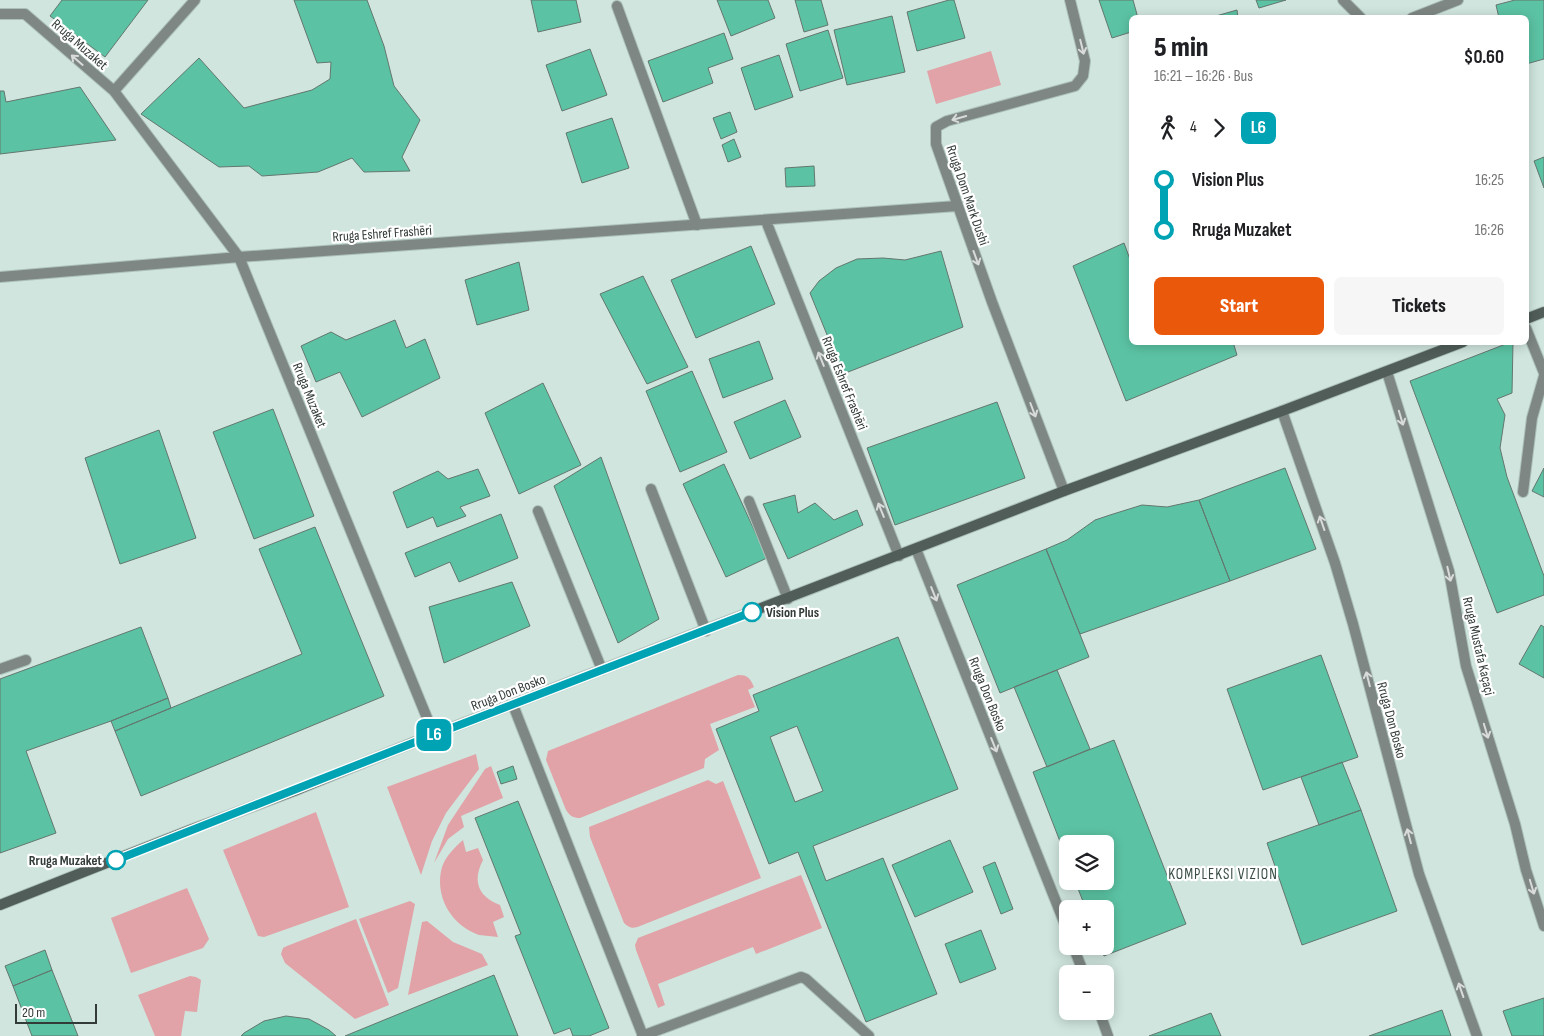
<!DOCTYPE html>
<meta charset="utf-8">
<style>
:root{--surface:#fff;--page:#f6f6f6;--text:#202124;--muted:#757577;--accent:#ea580c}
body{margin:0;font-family:"Sofia Sans Condensed",sans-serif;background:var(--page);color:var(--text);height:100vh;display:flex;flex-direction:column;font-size:19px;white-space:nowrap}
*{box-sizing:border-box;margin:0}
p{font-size:16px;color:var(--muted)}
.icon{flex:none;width:28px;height:28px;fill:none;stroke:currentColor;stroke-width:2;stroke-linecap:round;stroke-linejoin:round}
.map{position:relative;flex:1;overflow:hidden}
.drawer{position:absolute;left:1129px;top:15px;width:400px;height:330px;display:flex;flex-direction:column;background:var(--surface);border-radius:8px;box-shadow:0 2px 12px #0003}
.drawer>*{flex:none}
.badge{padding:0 10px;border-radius:8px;font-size:18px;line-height:32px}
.tools{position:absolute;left:1059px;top:835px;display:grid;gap:10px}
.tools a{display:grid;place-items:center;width:55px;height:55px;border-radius:8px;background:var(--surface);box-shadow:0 2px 12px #0003;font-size:25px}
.scale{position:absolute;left:15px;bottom:12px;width:82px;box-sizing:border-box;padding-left:5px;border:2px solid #323b38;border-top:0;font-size:14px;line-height:18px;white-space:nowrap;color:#323b38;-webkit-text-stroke:4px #fff;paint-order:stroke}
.map>.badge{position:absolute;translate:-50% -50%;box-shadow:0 0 0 2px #fff}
.legs{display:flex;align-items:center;gap:8px;height:55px;padding:0 25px;font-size:16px}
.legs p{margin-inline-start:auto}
.overview{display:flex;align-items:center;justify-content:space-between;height:85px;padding:0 25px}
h1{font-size:28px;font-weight:800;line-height:38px}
.primary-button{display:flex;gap:10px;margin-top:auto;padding:10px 25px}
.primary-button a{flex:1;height:58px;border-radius:8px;background:var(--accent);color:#fff;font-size:20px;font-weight:800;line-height:58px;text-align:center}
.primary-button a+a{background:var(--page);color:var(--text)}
ul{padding:0 25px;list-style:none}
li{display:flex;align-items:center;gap:18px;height:50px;font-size:19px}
li i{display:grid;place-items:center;width:8px;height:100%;margin:0 6px;background:currentColor}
li i::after{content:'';width:12px;height:12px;margin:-6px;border:4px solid;border-radius:50%;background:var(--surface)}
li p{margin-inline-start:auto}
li:first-child i{background:linear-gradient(#0000 50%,currentColor 0)}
li:last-child i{background:linear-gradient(currentColor 50%,#0000 0)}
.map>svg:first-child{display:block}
.green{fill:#e1a3a8}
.building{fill:#5bc3a3;stroke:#63776f;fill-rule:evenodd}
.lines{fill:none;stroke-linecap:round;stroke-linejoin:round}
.lane-casing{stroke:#acc0b9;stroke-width:12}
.street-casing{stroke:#acc0b9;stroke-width:12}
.secondary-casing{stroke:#acc0b9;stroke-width:12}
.lane{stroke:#7e8783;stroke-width:10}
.street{stroke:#7e8783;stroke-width:10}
.secondary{stroke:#505d58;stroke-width:10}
.oneway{stroke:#d8dbda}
.line-1-casing{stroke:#fff;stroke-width:11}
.line-1{stroke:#00a3b4;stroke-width:8}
.stop-1-dot{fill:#fff;stroke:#00a3b4;stroke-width:2.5}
.labels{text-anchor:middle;stroke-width:4.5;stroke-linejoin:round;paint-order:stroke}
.street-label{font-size:14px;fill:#323b38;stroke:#fff}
.stop-label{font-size:14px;font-weight:bold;fill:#323b38;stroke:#fff;text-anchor:start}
.neighbourhood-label{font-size:15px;letter-spacing:1px;fill:#3a4d46;stroke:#fff}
</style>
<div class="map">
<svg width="1544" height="1036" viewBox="0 0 1544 1036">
<rect width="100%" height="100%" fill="#cfe5dd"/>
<path class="green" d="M991 51 1001 85 936 104 927 71Z
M738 675C748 675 750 678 754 687L748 690 755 707 710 724 719 750 705 759 704 768 580 818C573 818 570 816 566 810L546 760 548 751Z
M476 754 479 769 446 813 432 841 421 875 387 787Z
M491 766 503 798 461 816 464 827 448 839 434 863 448 825 485 769Z
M708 780 716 784 723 781 761 878 640 926C633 929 629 928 624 923L590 837 589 827Z
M316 812 349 907 264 937 258 936 223 850Z
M463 840 466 852 478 848 483 860C472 881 478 897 500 905L504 917 493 922 498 937C492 936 485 936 479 935 451 925 434 896 442 867 446 856 454 848 463 840Z
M801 875 822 928 756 954 753 947 658 984 665 1005 658 1008 636 950 635 945 638 938Z
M187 888 209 939 203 948 131 973 111 918Z
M410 901 415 904 398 988 388 993 359 919Z
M356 919 389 1005 355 1019 285 963 281 954 283 948 287 946Z
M427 921 453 942 482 954 488 965 408 995 422 922Z
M190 976 196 977 201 980 197 1012 185 1011 181 1036H155L138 995Z"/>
<path class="building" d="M62 0H148L105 57 50 16Z
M294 0H367L384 46 394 86 420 120 402 157 410 171 364 172 352 158 318 172 262 176 249 166 219 167 141 114 199 58 244 108 312 90 330 79 331 62 317 63Z
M531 0H576L581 22 538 32Z
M717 0H768L775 18 731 36Z
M795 0H821L828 25 804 32Z
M949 0H954L965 38 917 51 907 12Z
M1099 0H1133L1138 18H1131V32L1112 38Z
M1256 0H1286L1259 8Z
M1515 0H1544V59L1526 64V18H1499L1496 5Z
M1237 10 1238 18H1209Z
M892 16 905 72 847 85 834 30Z
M828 30 843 78 800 91 786 44Z
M724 33 733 59 708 68 713 83 663 102 648 61Z
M590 49 607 95 562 111 546 65Z
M779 55 793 97 755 110 741 68Z
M80 87 116 140 0 154V91H4L6 102Z
M730 112 737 132 721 139 713 118Z
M612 118 629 168 582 183 566 133Z
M734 139 741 157 728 162 722 145Z
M1544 157V188L1534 161Z
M814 166 815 186 786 187 785 168Z
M1124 243 1131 262V342H1233L1237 355 1126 401 1073 266Z
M751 246 775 304 696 338 671 280Z
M941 251 963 327 843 374 810 293 819 281 836 268 857 259 883 258 905 260Z
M519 262 529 310 477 325 465 280Z
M643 276 688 367 647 384 600 294Z
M395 320 406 348 425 339 440 378 362 417 340 372 316 382 301 346 331 332 346 340Z
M759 341 773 379 723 398 709 359Z
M1511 342H1513L1512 393 1497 399 1505 415 1500 448 1507 477 1544 576V595L1497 613 1410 381Z
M692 371 727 452 680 472 646 391Z
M543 383 581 465 519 494 485 413Z
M785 400 801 437 750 459 734 422Z
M997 402 1025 478 895 525 867 448Z
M273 409 314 516 254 539 213 432Z
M159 430 196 538 120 564 85 458Z
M601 457 659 619 618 643 554 486Z
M724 464 767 558 726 577 683 484Z
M1285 468 1316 549 1230 581 1199 500Z
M1544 468V497L1532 491Z
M478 469 490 496 460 507 466 516 437 527 433 517 407 528 393 492 438 471 448 479Z
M795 495 798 513 815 503 834 520 857 510 863 525 788 559 763 504Z
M1199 500 1230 581 1080 634 1046 549 1067 540 1095 520 1110 515 1142 505 1167 507Z
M501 514 518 558 459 582 450 562 415 577 405 553Z
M315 527 384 696 141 796 115 731 302 654 259 549Z
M1046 549 1089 657 1000 693 957 585Z
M512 582 530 626 444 663 429 607Z
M1541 625 1544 627V678L1519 664Z
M141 627 168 698 111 721 26 751 56 833 0 853V679Z
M898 637 958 789 813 846 826 881 883 858 937 994 866 1022 798 852 769 864 716 729 759 711 753 695ZM797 726 823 791 795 802 770 737Z
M1321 655 1358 757 1263 790 1227 689Z
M1057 670 1090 749 1047 767 1014 687Z
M168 698 171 708 115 731 111 721Z
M1114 740 1186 924 1104 956 1100 946H1105V909H1086L1075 881H1105V844H1068V862L1033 772Z
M1342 762 1361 810 1319 825 1301 777Z
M513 766 517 779 501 784 497 772Z
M518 801 609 1028 589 1036H573L570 1028 554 1034 515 936 521 934 475 818Z
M1361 810 1397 911 1302 945 1267 843Z
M950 840 973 892 915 917 892 865Z
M995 862 1013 909 1001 914 983 867Z
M981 930 996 969 960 983 945 944Z
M45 950 52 970 13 986 5 966Z
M52 970 78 1036H32L13 986Z
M494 975 518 1036H345Z
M1544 998V1036H1512L1503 1011Z
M1442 1010 1451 1036H1369Z
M1211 1013 1221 1036H1149Z
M286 1016 309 1019 329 1030 336 1036H241L244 1033 264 1021Z"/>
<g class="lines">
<defs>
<path id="lane" d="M617 6 697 225
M1526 328 1544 373
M651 489 706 631
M1523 492 1532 418 1544 376
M749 501 788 599
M538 511 602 670
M0 669 26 660
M513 705 643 1036
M642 1036 801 977 806 979 869 1036"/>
<path id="street" d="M1343 0 1361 18
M0 14H25L114 91 239 257 434 735
M1412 18 1458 0
M114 91 195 0
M766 221 899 556
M0 277 239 257 957 206
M1387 372 1449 571 1466 666 1515 824 1526 870 1544 926
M1282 411 1335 563 1353 624 1419 874 1477 1036
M1064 491 992 302 936 144V127L947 121 1075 86 1083 76 1085 61 1070 0
M916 549 1068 932
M1073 946 1084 974
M1099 1011 1108 1036"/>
<path id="secondary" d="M1526 319 1544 312
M0 905 190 830 294 791 412 743 1064 491 1282 411 1463 342"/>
</defs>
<use href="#lane" class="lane-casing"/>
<use href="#street" class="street-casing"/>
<use href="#secondary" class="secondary-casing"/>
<use href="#lane" class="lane"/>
<use href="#street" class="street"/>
<use href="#secondary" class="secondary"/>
</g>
<defs><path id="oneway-shaft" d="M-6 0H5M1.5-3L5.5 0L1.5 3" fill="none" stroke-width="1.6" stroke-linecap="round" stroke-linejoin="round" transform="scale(1.25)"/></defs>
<g class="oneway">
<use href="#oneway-shaft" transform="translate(1082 47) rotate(76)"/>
<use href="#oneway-shaft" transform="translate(77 60) rotate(-139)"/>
<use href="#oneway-shaft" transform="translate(959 118) rotate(164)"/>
<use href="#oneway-shaft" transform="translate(976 258) rotate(70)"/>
<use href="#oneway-shaft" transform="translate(821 359) rotate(-112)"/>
<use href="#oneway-shaft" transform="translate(1033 410) rotate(69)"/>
<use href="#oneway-shaft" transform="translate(1401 418) rotate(73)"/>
<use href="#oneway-shaft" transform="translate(881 510) rotate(-112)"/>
<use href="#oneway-shaft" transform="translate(1322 523) rotate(-109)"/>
<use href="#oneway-shaft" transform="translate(1449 574) rotate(77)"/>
<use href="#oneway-shaft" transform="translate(934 594) rotate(68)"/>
<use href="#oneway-shaft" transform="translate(1368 679) rotate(-104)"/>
<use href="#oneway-shaft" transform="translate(1486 731) rotate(73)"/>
<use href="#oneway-shaft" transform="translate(994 745) rotate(68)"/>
<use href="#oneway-shaft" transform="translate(1409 836) rotate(-105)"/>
<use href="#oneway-shaft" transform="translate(1532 887) rotate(73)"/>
<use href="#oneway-shaft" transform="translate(1461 990) rotate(-109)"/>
</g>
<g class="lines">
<defs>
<path id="line-1" d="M116 860 423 739 752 612"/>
</defs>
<use href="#line-1" class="line-1-casing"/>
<use href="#line-1" class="line-1"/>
</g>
<g class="stop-1-dot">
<circle cx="752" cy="612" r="9"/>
<circle cx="116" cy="860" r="9"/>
</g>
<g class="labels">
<g class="street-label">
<text transform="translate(80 44) rotate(41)" y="5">Rruga Muzaket</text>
<text transform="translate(968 195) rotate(71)" y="5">Rruga Dom Mark Dushi</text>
<text transform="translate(382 233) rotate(-4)" y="5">Rruga Eshref Frashëri</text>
<text transform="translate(845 383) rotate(68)" y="5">Rruga Eshref Frashëri</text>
<text transform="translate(310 395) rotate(68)" y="5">Rruga Muzaket</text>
<text transform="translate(1479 646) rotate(77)" y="5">Rruga Mustafa Kaçaçi</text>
<text transform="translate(508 692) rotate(-21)" y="5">Rruga Don Bosko</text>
<text transform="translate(988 694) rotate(68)" y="5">Rruga Don Bosko</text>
<text transform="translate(1392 720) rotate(75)" y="5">Rruga Don Bosko</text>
</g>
<g class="stop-label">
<text x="766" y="617">Vision Plus</text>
<text x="102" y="865" text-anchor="end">Rruga Muzaket</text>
</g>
<g class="neighbourhood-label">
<text x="1223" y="879">KOMPLEKSI VIZION</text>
</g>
</g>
</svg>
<div class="tools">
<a><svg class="icon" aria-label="layers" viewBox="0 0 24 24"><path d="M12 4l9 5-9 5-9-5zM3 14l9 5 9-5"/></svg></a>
<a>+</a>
<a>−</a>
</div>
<div class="scale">20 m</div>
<b class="badge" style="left:434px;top:735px;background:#00a3b4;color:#fff">L6</b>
<section class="drawer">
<div class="overview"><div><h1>5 min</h1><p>16:21 – 16:26 · Bus</p></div><b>$0.60</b></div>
<div class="legs"><svg class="icon" aria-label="walk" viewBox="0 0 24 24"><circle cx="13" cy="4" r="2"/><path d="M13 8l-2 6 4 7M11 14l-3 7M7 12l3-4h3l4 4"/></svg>4<svg class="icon" aria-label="forward" viewBox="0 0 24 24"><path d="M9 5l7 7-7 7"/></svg><b class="badge" style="background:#00a3b4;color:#fff">L6</b></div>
<ul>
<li><i style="color:#00a3b4"></i><b>Vision Plus</b><p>16:25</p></li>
<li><i style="color:#00a3b4"></i><b>Rruga Muzaket</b><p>16:26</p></li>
</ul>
<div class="primary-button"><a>Start</a><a>Tickets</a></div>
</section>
</div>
